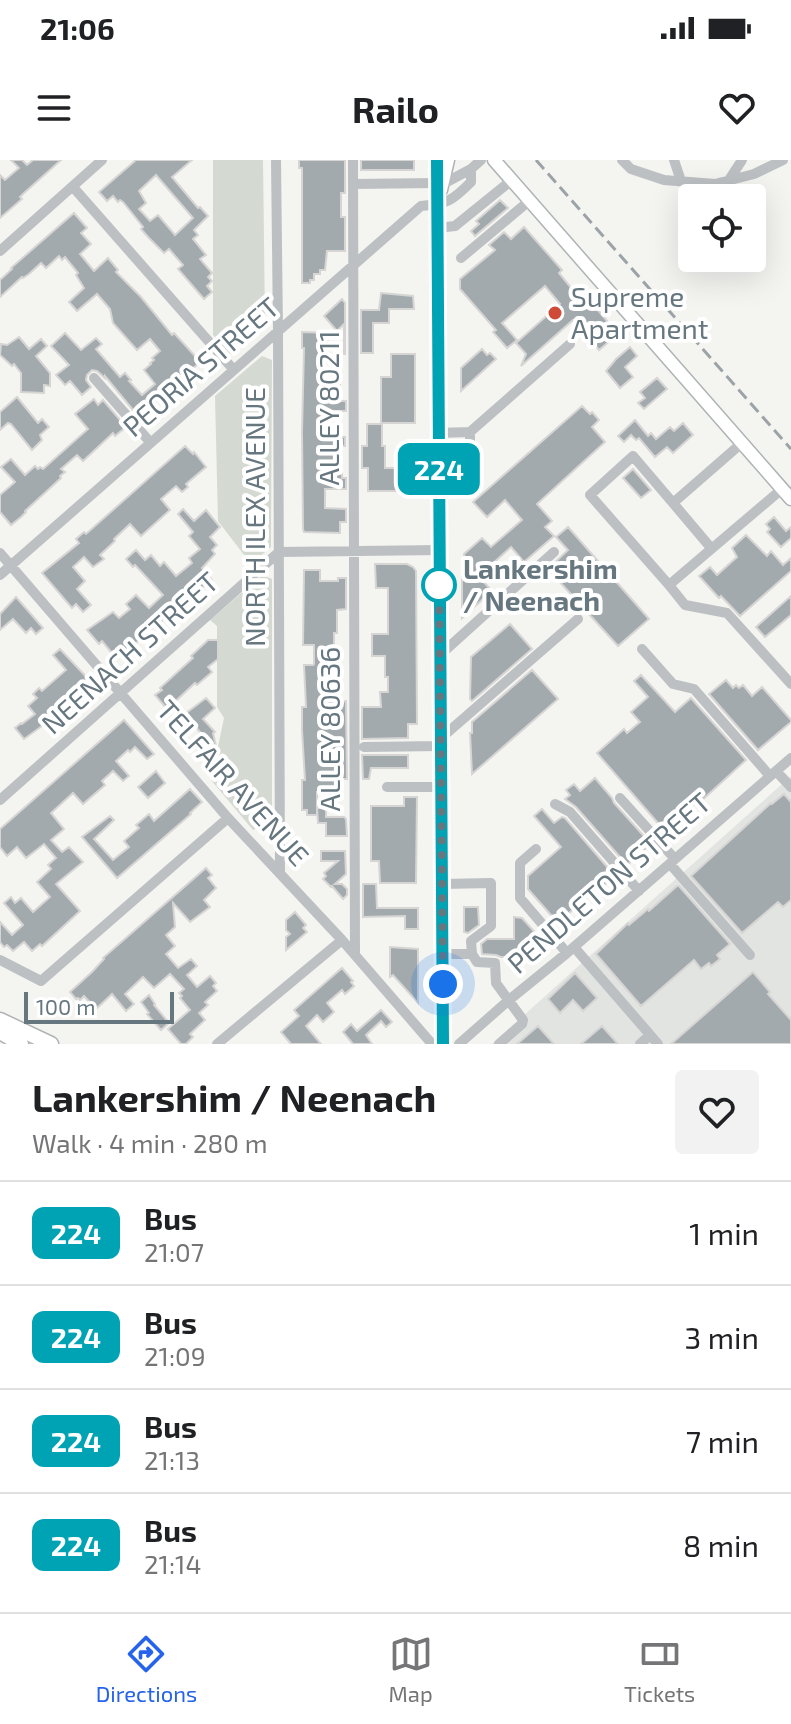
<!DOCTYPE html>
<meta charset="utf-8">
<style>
:root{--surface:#fff;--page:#f2f2f2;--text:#202124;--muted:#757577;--line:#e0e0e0;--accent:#2563eb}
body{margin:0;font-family:"Exo 2",sans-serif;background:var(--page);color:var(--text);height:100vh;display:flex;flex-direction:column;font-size:30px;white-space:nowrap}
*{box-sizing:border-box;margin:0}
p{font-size:26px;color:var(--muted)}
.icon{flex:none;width:44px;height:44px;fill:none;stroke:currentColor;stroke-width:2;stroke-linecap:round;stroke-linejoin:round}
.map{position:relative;height:884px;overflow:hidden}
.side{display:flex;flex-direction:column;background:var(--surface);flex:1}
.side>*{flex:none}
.badge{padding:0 16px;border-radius:12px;font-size:28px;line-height:52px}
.buttons{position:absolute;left:678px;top:24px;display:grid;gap:16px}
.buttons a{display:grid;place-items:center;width:88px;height:88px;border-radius:8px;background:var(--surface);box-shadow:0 8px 32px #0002;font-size:40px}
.scale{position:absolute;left:24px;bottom:20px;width:150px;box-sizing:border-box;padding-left:8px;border:4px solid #67777f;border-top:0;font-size:22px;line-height:28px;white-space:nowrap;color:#67777f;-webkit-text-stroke:6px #fff;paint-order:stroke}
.you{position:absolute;width:40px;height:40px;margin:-20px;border:6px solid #fff;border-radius:50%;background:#1a73e8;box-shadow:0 0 0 12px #1a73e833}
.map>.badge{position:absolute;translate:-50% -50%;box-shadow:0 0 0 4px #fff}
.round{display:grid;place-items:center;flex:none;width:84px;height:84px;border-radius:8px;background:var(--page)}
.headline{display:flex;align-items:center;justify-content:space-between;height:136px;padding:0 32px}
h1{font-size:38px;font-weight:700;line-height:60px}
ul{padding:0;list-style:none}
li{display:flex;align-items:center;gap:24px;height:104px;padding:0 32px;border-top:2px solid var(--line)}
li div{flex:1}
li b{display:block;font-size:30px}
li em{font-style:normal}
li .badge{min-width:88px;font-weight:700;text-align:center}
.status{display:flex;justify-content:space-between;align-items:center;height:56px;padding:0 40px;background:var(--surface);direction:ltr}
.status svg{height:22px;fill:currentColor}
header{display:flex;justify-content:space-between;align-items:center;height:104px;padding:0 32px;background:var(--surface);font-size:36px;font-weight:700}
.tabs{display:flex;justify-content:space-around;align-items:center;height:112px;border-top:2px solid var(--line);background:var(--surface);font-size:22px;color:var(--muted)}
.tabs a{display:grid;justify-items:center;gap:4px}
.tabs .on{color:var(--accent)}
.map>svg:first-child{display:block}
.built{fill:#e2e4e1}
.green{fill:#d4d9d1}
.building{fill:#a2aaae;stroke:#d6d5d4;stroke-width:2;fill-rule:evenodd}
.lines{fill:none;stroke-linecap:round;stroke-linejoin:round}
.major-casing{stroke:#aeb3b5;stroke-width:15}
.highway-casing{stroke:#b0b4b6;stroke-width:17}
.minor{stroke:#bcc0c3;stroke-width:10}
.major{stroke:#fff;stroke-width:12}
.highway{stroke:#fff;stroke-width:14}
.rail{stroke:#9ca3a7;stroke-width:3;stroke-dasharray:12 6;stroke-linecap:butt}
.line-casing{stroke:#fff;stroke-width:18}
.line{stroke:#00a3b4;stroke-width:12}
.walk{stroke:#67777f;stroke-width:8;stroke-dasharray:0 14.4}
.poi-dot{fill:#cf4a37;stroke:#fff;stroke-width:3}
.stop-dot{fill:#fff;stroke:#00a3b4;stroke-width:4}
.labels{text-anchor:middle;stroke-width:8;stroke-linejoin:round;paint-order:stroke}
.poi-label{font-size:28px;fill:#67777f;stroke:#fff;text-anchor:start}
.street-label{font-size:28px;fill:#67777f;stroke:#fff}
.stop-label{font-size:28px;font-weight:bold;fill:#67777f;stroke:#fff;text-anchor:start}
</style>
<div class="status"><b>21:06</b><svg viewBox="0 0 49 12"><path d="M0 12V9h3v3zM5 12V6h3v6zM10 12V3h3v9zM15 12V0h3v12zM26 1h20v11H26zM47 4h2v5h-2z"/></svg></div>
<header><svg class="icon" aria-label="menu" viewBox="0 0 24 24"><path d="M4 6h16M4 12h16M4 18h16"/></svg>Railo<svg class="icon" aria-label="heart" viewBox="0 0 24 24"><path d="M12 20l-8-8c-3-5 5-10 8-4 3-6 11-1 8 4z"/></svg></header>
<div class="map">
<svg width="791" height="884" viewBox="0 0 791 884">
<rect width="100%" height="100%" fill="#f4f4f1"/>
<path class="built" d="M791 616V884H492L583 802Z"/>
<path class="green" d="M213 0H263L265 165 230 194 213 175Z
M262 196 272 200 271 383V387L251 404 218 361 215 236Z
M262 415 272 419V666L266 662 265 666 261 665 253 670 211 620 224 558 217 547V466L210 460Z"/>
<path class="building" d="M11 0H22L27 5 33 0H61L24 33 20 37 22 39 0 58V15L5 20 19 8Z
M136 0H192L172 17 198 48 200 47 208 56 194 70 198 75 193 79 206 95 200 99 212 113 208 117 212 121 207 126 212 132 204 139 178 109 183 105 169 89 164 93 149 78 141 69 143 67 123 42 120 40 118 42 113 36 107 41 99 32ZM156 15 193 58 175 75 158 55 150 61 139 49 146 43 139 31Z
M299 0H345V33H341V57H345V91H327L325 110H320V114H314V120H310V123H302V8H299Z
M361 0H414V10H361Z
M500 40 508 48 475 76 471 71 479 64 476 61Z
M74 53 87 68 81 73 91 84 80 94 94 111 108 98 118 110 116 112 141 137 172 175 174 173 195 196 198 204 138 256 105 216V218L97 211 92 210 87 215 86 220 91 227 82 235 70 221 65 225 56 215 69 205 51 186 65 173 81 190 96 178 102 184 96 189 120 217 125 213 131 220 129 221 142 235 155 224 144 210 151 204 150 203 154 200 152 198 160 191 150 179 137 190 113 163 110 149 97 134 77 151 69 142 84 128 76 115 78 113 65 97 62 100 59 96 46 108 41 103 29 114 23 118 22 117 0 137V120L12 109 11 108Z
M524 67 562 110 559 113 572 129 584 142 586 140 596 150 597 149 618 174 599 190 573 160 521 206 526 194 516 183 560 144 545 126 502 163 517 180 507 188 493 172 496 170 460 129V119L495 90 489 85 504 72 511 79Z
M381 133 413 136 414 149H389V163H373V193H361V150H379Z
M342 139 345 143V194H344V164L337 171 324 156Z
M302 172 328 173V182H323L324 221H340V241H346V251H329V277H345V286H337V311H342V318H346V329H325V348L346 349V362H340V373L304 372 303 369 302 272 304 188H302Z
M19 177 29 189 41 179 47 186 36 196 50 213V226L44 225V233L21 232V213L14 204 12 206 0 195 1 184 7 185Z
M630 187 637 196 625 207 633 217 620 228 606 211 616 199Z
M482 189 487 195 490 193 496 199 461 231V208Z
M391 194H415V263H381V217H391Z
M657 218 667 229 644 249 638 243 645 238 640 232Z
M17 237 38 263 42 259 49 267 40 275 42 280 32 290 11 264 8 263 0 270V252Z
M94 239 98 245 103 240 126 267 115 276 113 273 83 301 77 295 61 309 65 312 60 316 61 318 25 351 26 352 21 357 11 365 0 352V335L15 322 1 307 11 299 25 315 35 306 38 309 40 307 43 309 88 269 75 254Z
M582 246 590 254 592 252 599 260 592 267 605 282 537 344 552 361 545 367 554 376 524 402 511 387 489 407 492 409 481 419 492 431 462 458V412L471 404 465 400 464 394 482 378 491 387 522 360 505 340 487 357 473 342Z
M635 260 648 276 651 273 656 279 670 267 674 271 683 263 693 275 673 293 667 287 655 297 639 278 636 280 631 275 624 282 618 276Z
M367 264H382V286H385V308H403V304H414L415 331H368V308H362V286H367Z
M185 286 193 294 194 292 206 307 186 324 188 327 182 332 176 326 161 339 170 350 141 376 130 364 114 379 115 381 100 395 104 399 93 407 84 397 73 407 85 421 77 429 91 445 83 452 76 444 72 448 42 413 79 383 76 379 84 372 86 374Z
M633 309 651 330 641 338 623 318Z
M183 349 194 361 206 350 220 367 210 377 217 385 212 390 215 394 202 408 212 420 160 463 159 462 147 472 148 473 117 499 102 481 99 484 87 470 113 452 119 458 130 449 126 444 136 435 149 448 163 435 135 405 133 407 126 399 136 390 145 400 151 395 160 406 164 402 176 416 192 403 189 398 200 389 189 376 193 372 178 354Z
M774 357 786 371 791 367V378L781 387 767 372 770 369 766 364Z
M568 367 649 459 618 486 548 409 568 390 556 377Z
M746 375 767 396 771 391 783 405 791 398V411L740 456 721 436 719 438 699 416 710 407 717 415 737 397 732 388Z
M375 404H407L413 407 416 411 417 564H408V578L362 579V547H381L380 532H388V517H385V496H372V474H388V428H376Z
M304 410H320V421H338V418H346V449L337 450V473H334V507H329V517H325V532H337V542L346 541 347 619H336V632H317V655H307V650H302V620H305L302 570V547H306L304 505H313L314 504V485H303Z
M791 436V455L765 477 756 467Z
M16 437 43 468 36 474 31 468 26 473 13 459 0 470V454Z
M510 464 532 489 472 541 470 539 471 497Z
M208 480H218V499L208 507 212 512 197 525 195 523 167 549 155 535 162 530 160 528 193 498 191 496Z
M60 489 92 523 49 561 24 579 15 568 21 563 22 564 35 554 28 546 37 538 33 534 39 528 42 531 66 510 53 495Z
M532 510 558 539 472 614 470 573H472V562Z
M641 515 675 552 691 538 746 600 700 642 699 640 664 670 597 593 624 569 627 573 640 562 631 552 648 537 634 521Z
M726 520 733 528 736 525 739 528 743 525 752 536 762 527 791 560V562L758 590 709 534Z
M206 538 215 548 203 559 215 572 213 573 216 586 215 594 208 601 190 582 200 572 191 561 183 567 177 560Z
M124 560 154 594 147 599 135 587 130 592 128 590 116 601 129 616 123 621 113 611 102 621 105 625 83 644 73 633 51 653 64 669 51 680 62 692 69 687 83 702 56 724 80 751 42 786 40 784 32 791 24 782 13 791 7 785 4 787 0 782V762L12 775 23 765 4 743 11 737 15 743 21 738 33 752 50 737 37 722 51 709 48 705 56 698 44 684 26 698 17 687 7 696 0 687V669Z
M362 595H408V608H371L369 619H363Z
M156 611 165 623 148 638 138 627Z
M595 618 612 638 614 643 651 684 627 705 576 647 565 639 570 635 566 630 574 624 580 631Z
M190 629 202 642 190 653 191 654 117 718 82 677 110 656 114 660 94 679 113 700 129 687 124 681 139 668 136 665 149 654 154 661Z
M784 634 791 642V740L783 747 778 742 742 773 691 716 771 643 772 644Z
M404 637H417L416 723H380L379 701H371V646H404Z
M317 648H326V657H344L346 659 347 676H326V663H318Z
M542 649 554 663 562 657 565 658 615 716 599 730 597 728 558 763 528 729V716L561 687 534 656Z
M321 691H345L346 714 335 724H342L347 729V735L343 739 332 726 331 727 323 719 326 716 324 713 338 701H321Z
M206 708 212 715 208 718 216 728 204 740 210 747 190 762 173 743 175 767 166 775 175 786 166 794 178 808 191 799 197 806 187 815 197 827 210 816 216 823 213 826 217 831 205 842 208 845 199 853 205 860 190 874 193 877 186 884H181L168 869 190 850 180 838 182 836 179 833 184 829 170 814 154 828 143 817 125 834 134 844 126 851 112 834 96 849 84 836 80 840 78 838 76 839 70 832 92 812 104 799 103 798Z
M363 724H376L377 748H418V769H405V756L363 757Z
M677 726H679L730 784 717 795 720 799 711 806 709 803 701 809 694 800 641 846 596 794 628 763 629 765 648 749 649 751Z
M464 747H478L479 765 468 773 464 772Z
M295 752 306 765 303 768 307 772 286 790V777L290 774 286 770V760Z
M514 757 522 758 540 778 518 797H501L496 795 482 794 481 784 487 779H514Z
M390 787 418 789V843L393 815 390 817Z
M342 808 353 821 351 822 354 826 345 834 342 830 327 843 334 852 323 862 317 855 306 866 321 884H291L281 872 299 856 294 850Z
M753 812 770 832 768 834 791 860V884H671Z
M575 813 597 838 583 851 573 840 560 853 548 839Z
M149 835 155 844 154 845 169 863 161 870 147 854 149 853 141 842Z
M381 850 392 862 386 867 381 861 366 875 372 884H353L343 872 351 864 357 871Z
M538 866 554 884H517Z
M602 866 618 884H581Z"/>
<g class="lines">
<defs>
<path id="major" d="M437 0 443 884
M494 0 791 339
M441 30 448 0"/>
<path id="highway" d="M0 860 51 884
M0 872 21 884"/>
</defs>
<use href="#major" class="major-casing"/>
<use href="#highway" class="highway-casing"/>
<path class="minor" d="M276 0 278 171 280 713
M353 0 355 795
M622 0 631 9 664 20 715 24 754 14 783 0
M674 0 681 21
M729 20 742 0
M353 24 437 23
M443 24 471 9 481 0
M73 27 233 209
M437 68 455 66 512 20
M0 91 102 0
M461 98 529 41
M94 218 150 282
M470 272 570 184
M438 273 470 272V325L439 326
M743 282 673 343 633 296 590 335 669 425 782 329
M673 343 711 388
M0 393 228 658 342 780 432 884
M0 415 421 46C448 44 453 40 471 22V9
M669 425 685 445 727 453 791 524
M642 489 673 524 694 529 770 616
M440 495 554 392
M440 579 578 459
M364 587 440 586
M776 611 791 627
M387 627H441
M620 638 675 699
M0 640 279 392 439 390
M555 644 570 652 639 731
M536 689 520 703V738L567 793
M670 704 750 795
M442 724 491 723V766L471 781 472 794
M574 787 658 884
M443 794H472L477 802 495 803 496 823 523 860 522 864 499 884
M0 800 41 821 228 658
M217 884 342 780
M459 884 509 840 567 793 791 598
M640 884 650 875"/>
<use href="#major" class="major"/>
<use href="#highway" class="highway"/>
<path class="rail" d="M536 0 791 289"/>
</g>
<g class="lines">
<defs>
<path id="line" d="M437 0 443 884"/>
</defs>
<use href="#line" class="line-casing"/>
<use href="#line" class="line"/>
<path class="walk" d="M439 425V416L443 824"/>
</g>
<circle class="poi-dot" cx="555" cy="153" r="8"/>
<circle class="stop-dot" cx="439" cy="425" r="16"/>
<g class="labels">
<g class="poi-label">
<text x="571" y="147">Supreme<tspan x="571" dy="32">Apartment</tspan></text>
</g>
<g class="street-label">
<text transform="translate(201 207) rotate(-41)" y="10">PEORIA STREET</text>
<text transform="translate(329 248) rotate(-90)" y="10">ALLEY 80211</text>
<text transform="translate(255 357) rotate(-90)" y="10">NORTH ILEX AVENUE</text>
<text transform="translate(130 493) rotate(-42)" y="10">NEENACH STREET</text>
<text transform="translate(330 569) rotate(-90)" y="10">ALLEY 80636</text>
<text transform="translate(233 623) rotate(48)" y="10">TELFAIR AVENUE</text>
<text transform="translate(609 723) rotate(-41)" y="10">PENDLETON STREET</text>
</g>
<g class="stop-label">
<text x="463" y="419">Lankershim<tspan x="463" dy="32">/ Neenach</tspan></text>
</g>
</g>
</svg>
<div class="buttons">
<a><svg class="icon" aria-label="locate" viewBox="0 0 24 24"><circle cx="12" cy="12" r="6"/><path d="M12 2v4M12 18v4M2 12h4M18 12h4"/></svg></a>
</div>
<div class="scale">100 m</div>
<div class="you" style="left:443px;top:824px"></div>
<b class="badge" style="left:439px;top:309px;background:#00a3b4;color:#fff">224</b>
</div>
<section class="side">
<div class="headline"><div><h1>Lankershim / Neenach</h1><p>Walk · 4 min · 280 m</p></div><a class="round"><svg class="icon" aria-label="heart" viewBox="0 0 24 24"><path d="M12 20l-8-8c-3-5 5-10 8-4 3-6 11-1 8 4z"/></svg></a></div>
<ul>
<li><span class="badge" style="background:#00a3b4;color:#fff">224</span><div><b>Bus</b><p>21:07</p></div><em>1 min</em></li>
<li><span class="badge" style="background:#00a3b4;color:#fff">224</span><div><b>Bus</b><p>21:09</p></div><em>3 min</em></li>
<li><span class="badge" style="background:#00a3b4;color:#fff">224</span><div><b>Bus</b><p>21:13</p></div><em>7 min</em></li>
<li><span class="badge" style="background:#00a3b4;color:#fff">224</span><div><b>Bus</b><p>21:14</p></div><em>8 min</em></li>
</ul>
</section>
<nav class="tabs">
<a class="on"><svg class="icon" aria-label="directions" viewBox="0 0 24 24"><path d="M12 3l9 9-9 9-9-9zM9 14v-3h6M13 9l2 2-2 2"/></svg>Directions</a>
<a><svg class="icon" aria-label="map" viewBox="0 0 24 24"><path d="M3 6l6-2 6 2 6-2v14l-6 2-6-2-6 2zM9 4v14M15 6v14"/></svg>Map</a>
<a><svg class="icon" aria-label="tickets" viewBox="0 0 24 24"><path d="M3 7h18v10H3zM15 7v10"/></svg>Tickets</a>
</nav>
